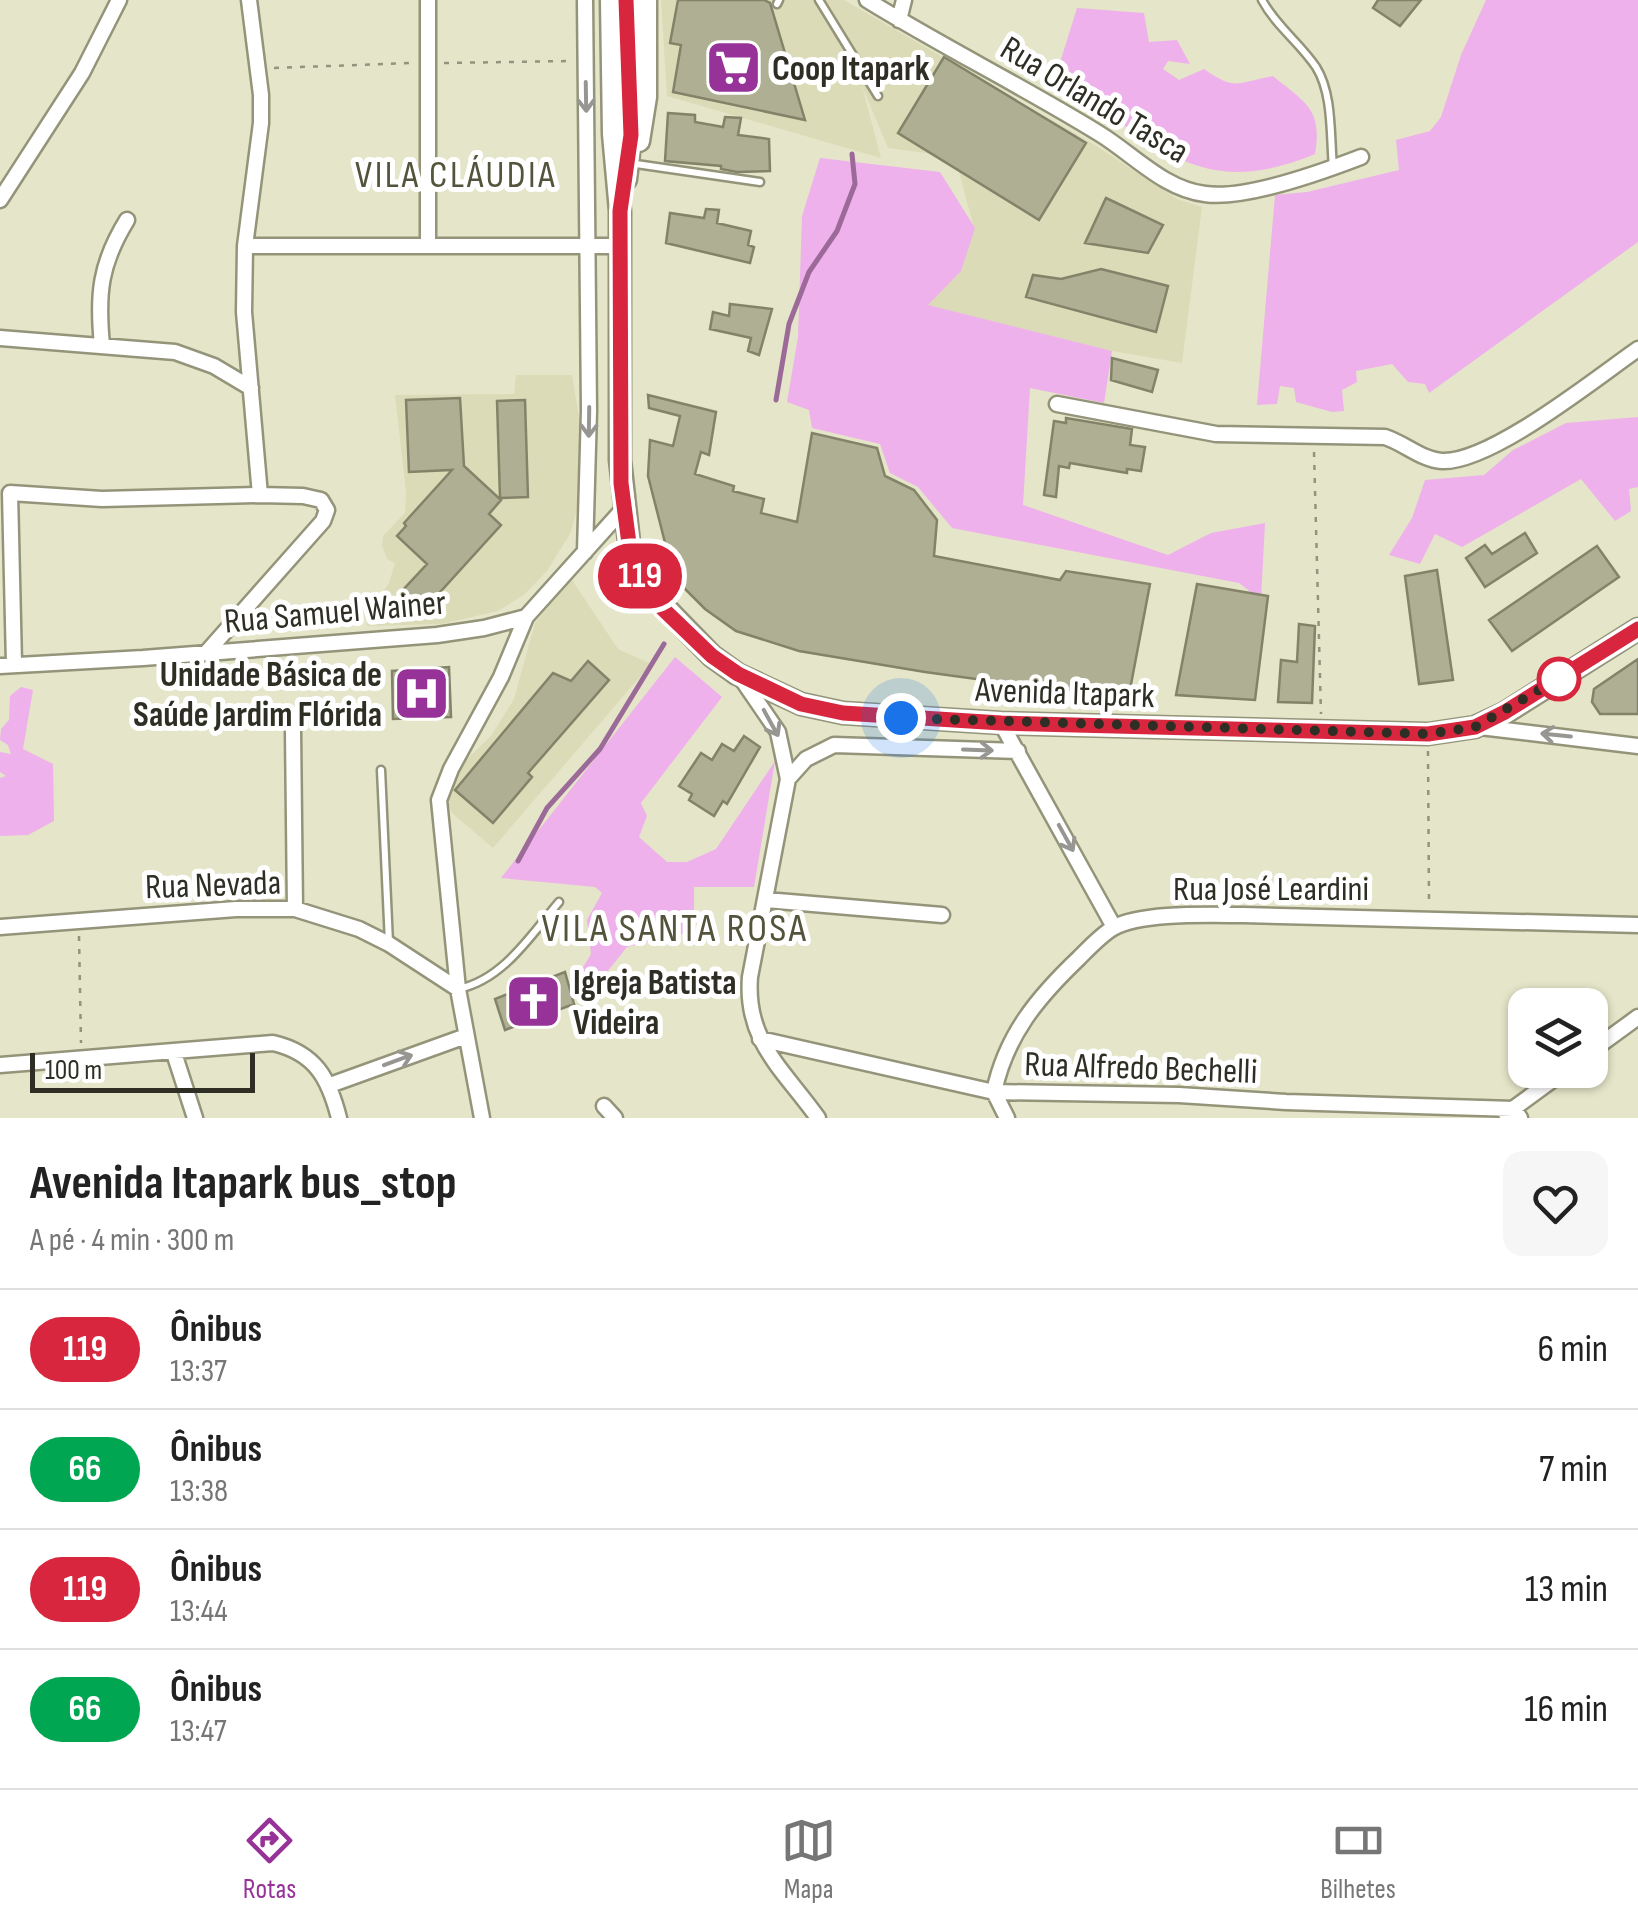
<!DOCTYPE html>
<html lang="pt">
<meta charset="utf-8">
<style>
:root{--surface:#fff;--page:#f6f6f6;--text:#222;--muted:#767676;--line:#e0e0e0;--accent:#973398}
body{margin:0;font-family:"Sofia Sans Condensed",sans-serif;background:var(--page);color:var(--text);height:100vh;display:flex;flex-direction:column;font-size:38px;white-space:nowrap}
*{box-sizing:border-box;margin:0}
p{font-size:32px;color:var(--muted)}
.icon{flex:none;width:55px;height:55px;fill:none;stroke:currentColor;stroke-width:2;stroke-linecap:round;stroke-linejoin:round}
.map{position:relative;height:1118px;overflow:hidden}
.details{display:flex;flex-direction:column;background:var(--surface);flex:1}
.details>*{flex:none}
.badge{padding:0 20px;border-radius:32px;font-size:35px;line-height:65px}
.fabs{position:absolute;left:1508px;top:988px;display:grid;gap:20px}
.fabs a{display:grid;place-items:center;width:100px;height:100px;border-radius:20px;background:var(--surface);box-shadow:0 2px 8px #0004;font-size:50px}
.scale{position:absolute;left:30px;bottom:25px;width:225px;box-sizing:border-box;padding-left:10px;border:5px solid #2f2e24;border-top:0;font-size:28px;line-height:35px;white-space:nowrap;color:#2f2e24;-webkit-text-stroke:8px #fff;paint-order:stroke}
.you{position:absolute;width:50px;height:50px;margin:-25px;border:8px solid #fff;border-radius:50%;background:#1a73e8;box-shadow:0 0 0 15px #1a73e833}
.map>.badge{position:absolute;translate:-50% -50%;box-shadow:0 0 0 5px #fff}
.round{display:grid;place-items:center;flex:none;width:105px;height:105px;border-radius:20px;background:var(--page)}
.headline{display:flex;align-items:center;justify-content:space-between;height:170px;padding:0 30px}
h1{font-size:48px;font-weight:700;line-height:75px}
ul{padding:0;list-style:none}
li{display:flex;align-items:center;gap:30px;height:120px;padding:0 30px;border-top:2px solid var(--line)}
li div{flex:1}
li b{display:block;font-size:38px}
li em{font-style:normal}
li .badge{min-width:110px;font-weight:700;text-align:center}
.dock{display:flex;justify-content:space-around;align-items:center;height:140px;border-top:2px solid var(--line);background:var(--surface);font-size:28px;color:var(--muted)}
.dock a{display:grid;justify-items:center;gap:5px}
.dock .on{color:var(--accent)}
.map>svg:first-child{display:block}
.built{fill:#dcdbb8}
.green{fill:#eeb1ec}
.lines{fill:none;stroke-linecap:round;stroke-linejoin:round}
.stream{stroke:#9c6a98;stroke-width:5}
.building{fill:#afaf94;stroke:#838369;stroke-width:2.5}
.lane-casing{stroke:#94947a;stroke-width:11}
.street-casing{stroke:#94947a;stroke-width:19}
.secondary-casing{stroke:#94947a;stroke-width:25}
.path{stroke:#93937f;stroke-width:2.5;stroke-dasharray:5 8;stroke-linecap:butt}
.lane{stroke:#fff;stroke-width:6}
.street{stroke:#fff;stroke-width:14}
.secondary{stroke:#fff;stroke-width:20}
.oneway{stroke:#979692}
.line-casing{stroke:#fff;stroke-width:22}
.line{stroke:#d7263d;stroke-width:15}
.walk{stroke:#2f2e24;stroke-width:10;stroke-dasharray:0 18}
.stop-dot{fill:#fff;stroke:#d7263d;stroke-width:5}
.labels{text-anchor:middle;stroke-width:10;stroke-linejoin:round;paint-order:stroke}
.poi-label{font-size:35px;font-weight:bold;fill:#2f2e24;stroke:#fff;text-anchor:start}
.street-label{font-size:35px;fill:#2f2e24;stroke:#fff}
.neighbourhood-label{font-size:38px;letter-spacing:2.5px;fill:#54533b;stroke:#fff}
.quarter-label{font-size:40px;letter-spacing:2.5px;fill:#54533b;stroke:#fff}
</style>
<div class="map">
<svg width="1638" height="1118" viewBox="0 0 1638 1118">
<rect width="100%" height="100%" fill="#e5e5c9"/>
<path class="built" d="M661 0H844L1095 145 1177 199 1202 207 1182 363 1112 351 927 305 961 271 974 228 955 157 888 148 862 86 881 158 667 96Z
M516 375H572L580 424 579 503 570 534 547 571 525 594 498 611 442 624 367 626 370 608 389 583 395 563 387 559 382 546 383 536 405 513 406 492 395 395 514 394Z
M570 577 618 649 651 664 493 848 452 813 446 800 452 781 467 759 491 736 514 699 535 623Z"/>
<path class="green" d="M1486 0H1638V242L1429 393 1425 384 1408 382 1392 364 1356 371 1357 382 1342 390 1344 411 1332 412 1296 402 1294 388 1280 386 1277 404 1257 405 1275 195 1307 192 1399 170 1396 140 1430 131 1441 117 1461 55Z
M1077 8 1144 13 1149 42 1177 40 1190 64 1168 61 1163 69 1179 80 1204 69C1236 92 1238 82 1273 76 1304 102 1323 108 1315 154 1187 207 1156 130 1053 85Z
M820 158 940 172 975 228 961 271 928 305 1112 351 1104 403 1030 388 1023 505 1168 555 1211 533 1265 523 1261 600 1239 583 952 528 918 487 890 473 880 444 812 428 809 410 787 402 798 337 802 216Z
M1638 417V487L1629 489 1631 511 1615 521 1581 479 1462 547 1435 534 1420 564 1389 555 1412 518 1425 480 1484 475 1513 450 1566 423Z
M675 657 722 697 641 803 647 816 639 837 667 862H687L716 849 775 761 754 887H694V931L627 947 603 977H577L591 954 587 920 602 893 595 887 501 878Z
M21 687 33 690 23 749 53 764 54 821 28 835 0 836V778L6 776 0 772V752L11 754 8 745 0 740 1 729 9 720 10 696Z"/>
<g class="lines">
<path class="stream" d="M776 400 789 324 809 272 837 231 855 184 852 154
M518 861 547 808 600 749 664 644"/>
</g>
<path class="building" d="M678 0H764L770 3 805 120 673 92 681 45 670 43Z
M1378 0H1421L1400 26 1373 8Z
M944 57 1086 143 1039 220 898 133Z
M668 113 695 115V122L723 127 725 117 741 118 738 135 769 139 770 171 737 172 721 169V166L665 161Z
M1106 198 1163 225 1148 253 1085 243Z
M706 209 719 210 717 223 751 231 748 245 754 247 750 263 666 243 670 213 704 218Z
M1101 269 1168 286 1156 332 1026 297 1033 275 1061 279Z
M730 304 772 309 759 355 748 351 751 338 710 329 713 312 729 316Z
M1112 358 1158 370 1152 392 1111 380Z
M648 395 716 412 709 455 701 452 695 474 734 486 733 491 764 499 761 513 797 522 812 433 877 448 885 476 914 490 937 520 934 556 1060 580 1066 571 1150 584 1129 695 1042 688 925 672 799 651 736 631 705 609 682 586 671 566 648 476 650 440 673 446 680 416 649 408Z
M460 398 464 466 501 500 489 514 501 525 422 612 401 592 427 564 397 536 406 526 404 523 452 470 409 472 406 400Z
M525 400 528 497 500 498 497 401Z
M1066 418 1132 429 1130 445 1145 447 1141 471 1127 469V473L1070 463 1069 468 1059 466 1056 497 1044 495 1054 421 1066 423Z
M1525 533 1537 553 1485 587 1466 558 1485 545 1492 554Z
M1597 546 1619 577 1512 651 1489 620Z
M1437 570 1453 680 1419 684 1405 576Z
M1197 584 1268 596 1255 700 1176 695Z
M1299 624 1315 626 1312 703 1278 702 1281 660 1297 662Z
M1638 659V714H1600L1592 702 1594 689Z
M588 661 609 680 528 773 532 777 493 823 455 790 553 673 571 681Z
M449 667 451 717 393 719 392 671Z
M744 736 760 747 727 804 723 801 714 816 689 800 692 794 679 786 701 753 712 760 722 744 734 751Z
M565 972 574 1004 505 1030 495 999Z"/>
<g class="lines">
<defs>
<path id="lane" d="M819 0 878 96
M1262 0C1276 26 1300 43 1316 67 1333 94 1330 135 1333 167
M777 4 779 0
M636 164 760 182
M381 770 389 943
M458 989C503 980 531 935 559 902"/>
<path id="street" d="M249 0 261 95V123L245 246 244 312 260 495
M428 0V244
M585 0 589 411 585 552
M867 0C943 47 1024 87 1100 134 1134 155 1164 189 1205 194 1245 200 1322 172 1361 157
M899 20 904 0
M0 200 82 73 119 0
M245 246H621
M0 338 175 352 214 366 251 388
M102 345C97 294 100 264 127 220
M1057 404 1216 434 1385 437C1404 443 1422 460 1442 461 1491 463 1596 378 1638 349
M14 664 10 493 102 499 260 495 303 496 321 500 327 510 323 521 207 652
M0 666 143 658 437 635 484 628 526 617 625 507
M741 678 778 732 788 779 750 977C745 1041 783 1069 818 1118
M1001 723 1114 927
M1480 727 1638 746
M293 731 295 909
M788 779 806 759 834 745 1018 751
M766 900 942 915
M0 927 236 909H295L359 929 389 944 458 989
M760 1039 994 1092 1179 1095 1286 1102 1514 1109 1520 1118
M1590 1052 1638 1017
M174 1053 195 1118
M0 1065 273 1043C316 1053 329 1079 339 1118
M330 1085 466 1036
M604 1106 615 1118
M1506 1114 1566 1070
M482 1118 458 989 439 800 451 769 501 677 526 617
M1007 1118 994 1092C1006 1035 1038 997 1079 958 1089 948 1101 935 1113 928 1141 912 1210 915 1243 915L1638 925"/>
<path id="secondary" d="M611 0 613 134 620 211V460L630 551 649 591 712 656 737 674 801 704 843 713 1001 723 1428 734 1475 727 1505 713 1638 629
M639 141 646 97V0
M626 179 631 135 627 0"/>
</defs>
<use href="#lane" class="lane-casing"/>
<use href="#street" class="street-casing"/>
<use href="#secondary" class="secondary-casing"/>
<path class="path" d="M444 63 571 61
M274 68 411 63
M1314 452 1321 714
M1428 751 1429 903
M79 936 81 1043"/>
<use href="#lane" class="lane"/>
<use href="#street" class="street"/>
<use href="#secondary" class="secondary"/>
</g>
<defs><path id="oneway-shaft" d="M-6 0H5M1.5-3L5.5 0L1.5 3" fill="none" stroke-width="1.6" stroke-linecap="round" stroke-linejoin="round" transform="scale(2.5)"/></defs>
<g class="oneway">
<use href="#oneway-shaft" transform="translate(586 97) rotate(89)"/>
<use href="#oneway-shaft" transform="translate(589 422) rotate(91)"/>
<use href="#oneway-shaft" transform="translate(771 723) rotate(61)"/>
<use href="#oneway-shaft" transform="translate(1556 735) rotate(-174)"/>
<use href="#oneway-shaft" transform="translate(978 750) rotate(2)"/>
<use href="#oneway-shaft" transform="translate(1066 838) rotate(61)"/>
<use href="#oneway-shaft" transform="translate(398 1060) rotate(-20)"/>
</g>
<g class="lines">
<defs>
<path id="line" d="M626 0 631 135 620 211 621 483 630 551 638 570 662 608 712 656 738 674 801 704 843 713 1001 723 1428 734 1475 727 1505 712 1638 629"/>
</defs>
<use href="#line" class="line-casing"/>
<use href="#line" class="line"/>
<path class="walk" d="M901 718 1428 734 1475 727 1565 675 1559 679"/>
</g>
<defs>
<symbol id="supermarket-square" viewBox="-11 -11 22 22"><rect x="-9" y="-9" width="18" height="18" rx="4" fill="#973398" stroke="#fff"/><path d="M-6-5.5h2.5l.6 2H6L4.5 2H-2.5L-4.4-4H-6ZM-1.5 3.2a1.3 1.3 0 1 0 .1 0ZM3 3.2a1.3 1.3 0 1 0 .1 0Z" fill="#fff"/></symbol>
<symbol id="hospital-square" viewBox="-11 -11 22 22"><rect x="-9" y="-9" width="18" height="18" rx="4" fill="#973398" stroke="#fff"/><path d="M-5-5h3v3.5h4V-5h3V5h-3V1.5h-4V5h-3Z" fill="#fff"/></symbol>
<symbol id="church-square" viewBox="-11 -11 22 22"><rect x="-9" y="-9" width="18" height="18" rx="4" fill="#973398" stroke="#fff"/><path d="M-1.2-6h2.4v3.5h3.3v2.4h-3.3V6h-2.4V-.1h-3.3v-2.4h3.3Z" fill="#fff"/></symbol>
</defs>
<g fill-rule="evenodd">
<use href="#supermarket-square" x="702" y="36" width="63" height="63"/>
<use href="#hospital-square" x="390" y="662" width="63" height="63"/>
<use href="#church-square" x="502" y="970" width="63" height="63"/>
</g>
<circle class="stop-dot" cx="1559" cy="679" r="20"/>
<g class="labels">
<g class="poi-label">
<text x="772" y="80">Coop Itapark</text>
<text x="382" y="686" text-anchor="end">Unidade Básica de<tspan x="382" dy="40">Saúde Jardim Flórida</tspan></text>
<text x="573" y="994">Igreja Batista<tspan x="573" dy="40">Videira</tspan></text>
</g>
<g class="street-label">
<text transform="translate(1095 99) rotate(31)" y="12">Rua Orlando Tasca</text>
<text transform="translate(335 611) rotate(-5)" y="12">Rua Samuel Wainer</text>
<text transform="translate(1065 692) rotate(2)" y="12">Avenida Itapark</text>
<text transform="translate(213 884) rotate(-2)" y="12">Rua Nevada</text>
<text x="1271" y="900">Rua José Leardini</text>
<text transform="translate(1141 1067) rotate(2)" y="12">Rua Alfredo Bechelli</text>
</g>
<g class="neighbourhood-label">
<text x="456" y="187">VILA CLÁUDIA</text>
</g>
<g class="quarter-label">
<text x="675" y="941">VILA SANTA ROSA</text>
</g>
</g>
</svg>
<div class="fabs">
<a><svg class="icon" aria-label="layers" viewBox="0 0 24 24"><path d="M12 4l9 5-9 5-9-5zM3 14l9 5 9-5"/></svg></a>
</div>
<div class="scale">100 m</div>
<div class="you" style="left:901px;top:718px"></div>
<b class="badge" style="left:640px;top:576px;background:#d7263d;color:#fff">119</b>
</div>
<section class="details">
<div class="headline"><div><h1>Avenida Itapark bus_stop</h1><p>A pé · 4 min · 300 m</p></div><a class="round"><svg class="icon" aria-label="heart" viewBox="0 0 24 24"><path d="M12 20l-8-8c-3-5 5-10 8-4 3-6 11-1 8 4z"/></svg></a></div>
<ul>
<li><span class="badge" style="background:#d7263d;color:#fff">119</span><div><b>Ônibus</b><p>13:37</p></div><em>6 min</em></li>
<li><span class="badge" style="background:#00a651;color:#fff">66</span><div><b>Ônibus</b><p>13:38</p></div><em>7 min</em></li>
<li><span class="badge" style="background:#d7263d;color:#fff">119</span><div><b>Ônibus</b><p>13:44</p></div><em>13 min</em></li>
<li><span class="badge" style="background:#00a651;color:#fff">66</span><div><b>Ônibus</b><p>13:47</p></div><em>16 min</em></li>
</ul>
</section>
<nav class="dock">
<a class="on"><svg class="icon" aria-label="directions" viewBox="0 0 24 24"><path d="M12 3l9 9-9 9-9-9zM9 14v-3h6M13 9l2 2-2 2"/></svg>Rotas</a>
<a><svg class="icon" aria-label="map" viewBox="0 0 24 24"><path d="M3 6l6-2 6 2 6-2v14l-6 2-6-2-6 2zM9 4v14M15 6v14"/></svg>Mapa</a>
<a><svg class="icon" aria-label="tickets" viewBox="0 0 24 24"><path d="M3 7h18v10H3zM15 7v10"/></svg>Bilhetes</a>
</nav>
